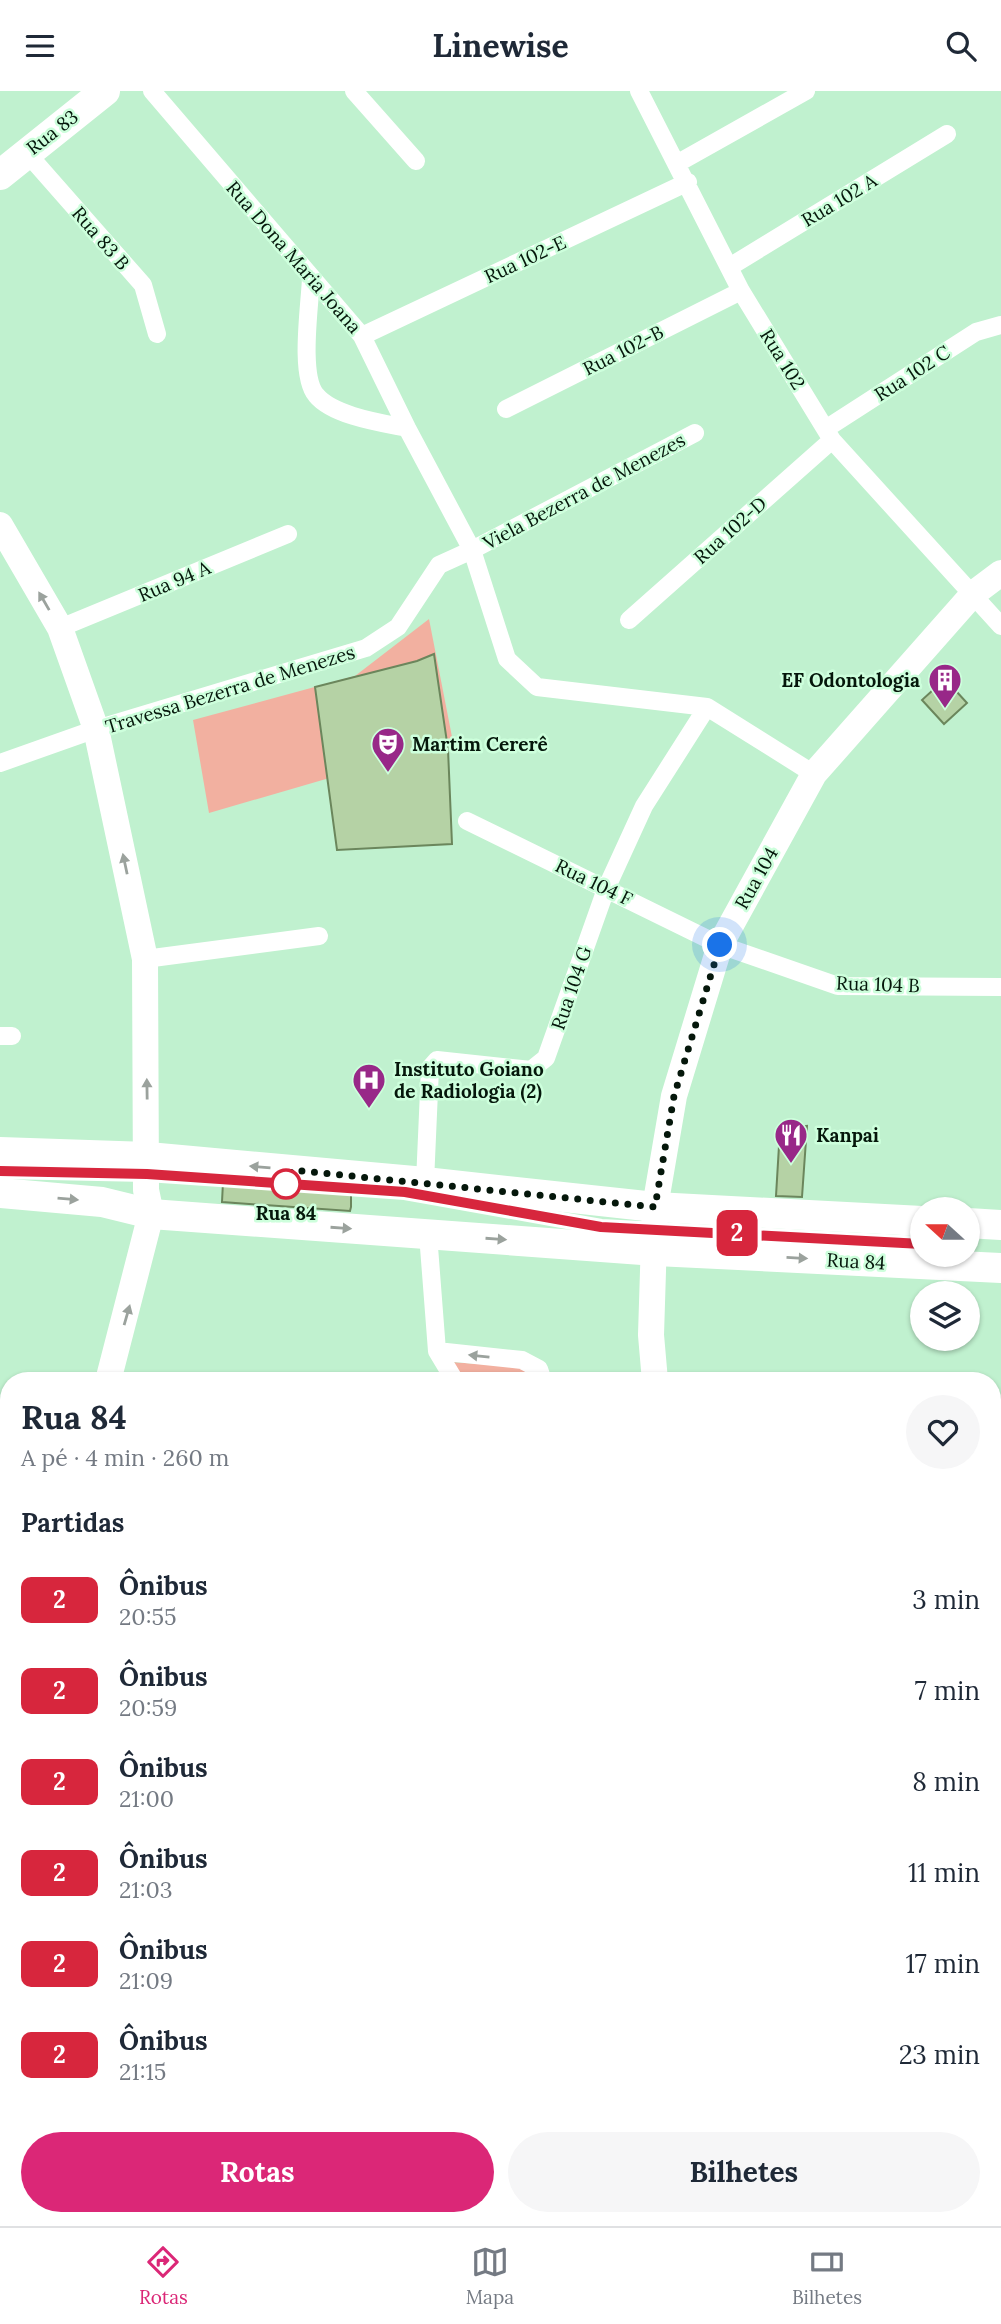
<!DOCTYPE html>
<html lang="pt">
<meta charset="utf-8">
<style>
:root{--surface:#fff;--page:#f6f6f7;--text:#1f2937;--muted:#747a83;--line:#e0e1e3;--accent:#db2777}
body{margin:0;font-family:Lora,serif;background:var(--page);color:var(--text);height:100vh;display:flex;flex-direction:column;font-size:26px;white-space:nowrap}
*{box-sizing:border-box;margin:0}
p{font-size:23px;color:var(--muted)}
.icon{flex:none;width:38px;height:38px;fill:none;stroke:currentColor;stroke-width:2;stroke-linecap:round;stroke-linejoin:round}
.map{position:relative;flex:1;overflow:hidden}
.panel{position:absolute;left:0px;top:1281px;width:1001px;height:854px;display:flex;flex-direction:column;background:var(--surface);border-radius:28px 28px 0 0;box-shadow:0 2px 5px #0004}
.panel>*{flex:none}
.badge{padding:0 14px;border-radius:10px;font-size:24px;line-height:46px}
.needle{width:46px;rotate:291deg}
.buttons{position:absolute;left:910px;top:1106px;display:grid;gap:14px}
.buttons a{display:grid;place-items:center;width:70px;height:70px;border-radius:50%;background:var(--surface);box-shadow:0 2px 5px #0004;font-size:35px}
.you{position:absolute;width:35px;height:35px;margin:-18px;border:5px solid #fff;border-radius:50%;background:#1a73e8;box-shadow:0 0 0 10px #1a73e833}
.map>.badge{position:absolute;translate:-50% -50%;box-shadow:0 0 0 4px #fff}
h2{padding:0 21px;font-size:26px;line-height:63px}
.round{display:grid;place-items:center;flex:none;width:74px;height:74px;border-radius:37px;background:var(--page)}
.head{display:flex;align-items:center;justify-content:space-between;height:119px;padding:0 21px}
h1{font-size:33px;font-weight:800;line-height:52px}
.button{display:flex;gap:14px;margin-top:auto;padding:14px 21px}
.button a{flex:1;height:80px;border-radius:42px;background:var(--accent);color:#fff;font-size:28px;font-weight:800;line-height:80px;text-align:center}
.button a+a{background:var(--page);color:var(--text)}
ul{padding:0;list-style:none}
li{display:flex;align-items:center;gap:21px;height:91px;padding:0 21px}
li div{flex:1}
li b{display:block;font-size:26px}
li em{font-style:normal}
li .badge{min-width:77px;font-weight:700;text-align:center}
header{display:flex;justify-content:space-between;align-items:center;height:91px;padding:0 21px;background:var(--surface);font-size:32px;font-weight:800}
.menu{display:flex;justify-content:space-around;align-items:center;height:98px;border-top:2px solid var(--line);background:var(--surface);font-size:19px;color:var(--muted)}
.menu a{display:grid;justify-items:center;gap:4px}
.menu .active{color:var(--accent)}
.map>svg:first-child{display:block}
.green{fill:#f2b0a0}
.building{fill:#b5d2a5;stroke:#6b865c;stroke-width:2}
.lines{fill:none;stroke-linecap:round;stroke-linejoin:round}
.street{stroke:#fff;stroke-width:18}
.secondary{stroke:#fff;stroke-width:26}
.primary{stroke:#fff;stroke-width:30}
.oneway{fill:#9ba29d}
.line-casing{stroke:#fff;stroke-width:16}
.line{stroke:#d7263d;stroke-width:10}
.walk{stroke:#05170b;stroke-width:7;stroke-dasharray:0 12.6}
.stop-dot{fill:#fff;stroke:#d7263d;stroke-width:3.5}
.labels{text-anchor:middle;stroke-width:5;stroke-linejoin:round;paint-order:stroke}
.street-label{font-size:19px;fill:#05170b;stroke:#cdffdc}
.poi-label{font-size:19px;font-weight:bold;fill:#05170b;stroke:#cdffdc;text-anchor:start}
.stop-label{font-size:19px;font-weight:bold;fill:#05170b;stroke:#cdffdc}
</style>
<header><svg class="icon" aria-label="menu" viewBox="0 0 24 24"><path d="M4 6h16M4 12h16M4 18h16"/></svg>Linewise<svg class="icon" aria-label="search" viewBox="0 0 24 24"><circle cx="10" cy="10" r="6"/><path d="M15 15l6 6"/></svg></header>
<div class="map">
<svg width="1001" height="2135" viewBox="0 0 1001 2135">
<rect width="100%" height="100%" fill="#c0f1cf"/>
<path class="green" d="M429 528 453 651 209 722 193 629 355 585Z
M450 1271 507 1275 521 1277 532 1284 533 1290H462Z"/>
<path class="building" d="M434 563 448 658 452 753 337 759 315 596 417 570Z
M945 588 967 612 944 633 922 609Z
M807 1035 802 1106 776 1105 780 1038Z
M223 1091 351 1102V1116L350 1120 222 1111Z"/>
<g class="lines">
<path class="street" d="M152 0 362 245 407 337 472 459 507 568 537 596 707 616 814 683
M354 0 416 70
M639 0 741 200 832 349 1001 535
M26 61 143 194 157 243
M678 72 806 0
M731 175 947 43
M311 187C310 214 299 284 316 304 333 325 382 332 407 337
M362 245 688 91
M506 318 741 200
M827 337 976 241 1001 234
M629 529 832 349
M60 537 288 443
M0 672 96 638 366 557 398 536 439 474 472 459 695 342
M467 730 720 854 838 895 1000 896
M145 868 319 845
M0 945H12
M425 1091 430 977 437 969 531 979 546 967 606 798 644 715 707 616
M428 1143 437 1260 455 1290
M437 1260 522 1269 539 1278 543 1290
M992 1544 1001 1541
M992 1684H1001
M0 1866 9 1873
M0 2105 9 2098
M475 2126 479 2135
M335 2135 352 2126"/>
<path class="secondary" d="M0 434 60 537 96 638 145 868 146 1099 151 1123 108 1290
M655 1290 651 1244 655 1116 674 1005 720 854 814 683 973 503 1001 482
M0 1440 9 1444
M0 1600 9 1585
M992 1904 1001 1911
M619 2126 623 2135"/>
<path class="primary" d="M0 84 105 0
M0 1061 148 1066 425 1091 655 1116 922 1130
M0 1102 102 1111 151 1123 656 1160 1001 1177
M968 1132 1001 1134"/>
</g>
<defs><path id="oneway-solid" d="M-6-.8H1V-3.2L6.5 0L1 3.2V.8H-6Z" transform="scale(1.75)"/></defs>
<g class="oneway">
<use href="#oneway-solid" transform="translate(44 510) rotate(-120)"/>
<use href="#oneway-solid" transform="translate(125 773) rotate(-102)"/>
<use href="#oneway-solid" transform="translate(147 998) rotate(-91)"/>
<use href="#oneway-solid" transform="translate(260 1076) rotate(-175)"/>
<use href="#oneway-solid" transform="translate(68 1108) rotate(5)"/>
<use href="#oneway-solid" transform="translate(341 1137) rotate(4)"/>
<use href="#oneway-solid" transform="translate(496 1148) rotate(4)"/>
<use href="#oneway-solid" transform="translate(797 1167) rotate(3)"/>
<use href="#oneway-solid" transform="translate(127 1224) rotate(-74)"/>
<use href="#oneway-solid" transform="translate(479 1265) rotate(-174)"/>
</g>
<g class="lines">
<defs>
<path id="line" d="M0 1080 147 1083 405 1101 601 1136 922 1153"/>
</defs>
<use href="#line" class="line-casing"/>
<use href="#line" class="line"/>
<path class="walk" d="M286 1093 292 1079 655 1116 674 1005 720 854"/>
</g>
<defs>
<symbol id="building-pin" viewBox="-11 -11 22 30"><path d="M0 17L-7.5 6A9.5 9.5 0 1 1 7.5 6Z" fill="#982888" stroke="#cdffdc"/><path d="M-4-6H4V6H1V3H-1V6H-4ZM-2.5-4.3h1.7v1.8h-1.7ZM.8-4.3h1.7v1.8H.8ZM-2.5-1h1.7V.8h-1.7ZM.8-1h1.7V.8H.8Z" fill="#fff"/></symbol>
<symbol id="theatre-pin" viewBox="-11 -11 22 30"><path d="M0 17L-7.5 6A9.5 9.5 0 1 1 7.5 6Z" fill="#982888" stroke="#cdffdc"/><path d="M-5-5.5Q0-4 5-5.5V0Q5 5 0 6Q-5 5-5 0ZM-3.3-2.5H-1v1.5H-3.3ZM1-2.5H3.3v1.5H1ZM-2.8 1Q0 5.5 2.8 1Z" fill="#fff"/></symbol>
<symbol id="hospital-pin" viewBox="-11 -11 22 30"><path d="M0 17L-7.5 6A9.5 9.5 0 1 1 7.5 6Z" fill="#982888" stroke="#cdffdc"/><path d="M-5-5h3v3.5h4V-5h3V5h-3V1.5h-4V5h-3Z" fill="#fff"/></symbol>
<symbol id="restaurant-pin" viewBox="-11 -11 22 30"><path d="M0 17L-7.5 6A9.5 9.5 0 1 1 7.5 6Z" fill="#982888" stroke="#cdffdc"/><path d="M-5-6h1v4h1v-4h1v4h1v-4h1v5L-1.5 .5V6h-2V.5L-5-1ZM5-6V6H3V1.5H1.5Q1.5-4 5-6Z" fill="#fff"/></symbol>
</defs>
<g fill-rule="evenodd">
<use href="#building-pin" x="926" y="570" width="38" height="52"/>
<use href="#theatre-pin" x="369" y="634" width="38" height="52"/>
<use href="#hospital-pin" x="350" y="970" width="38" height="52"/>
<use href="#restaurant-pin" x="772" y="1025" width="38" height="52"/>
</g>
<circle class="stop-dot" cx="286" cy="1093" r="14"/>
<g class="labels">
<g class="street-label">
<text transform="translate(52 41) rotate(-38)" y="7">Rua 83</text>
<text transform="translate(839 109) rotate(-31)" y="7">Rua 102 A</text>
<text transform="translate(101 147) rotate(49)" y="7">Rua 83 B</text>
<text transform="translate(294 166) rotate(49)" y="7">Rua Dona Maria Joana</text>
<text transform="translate(525 168) rotate(-25)" y="7">Rua 102-E</text>
<text transform="translate(623 259) rotate(-27)" y="7">Rua 102-B</text>
<text transform="translate(783 268) rotate(58)" y="7">Rua 102</text>
<text transform="translate(912 282) rotate(-33)" y="7">Rua 102 C</text>
<text transform="translate(584 400) rotate(-28)" y="7">Viela Bezerra de Menezes</text>
<text transform="translate(730 439) rotate(-42)" y="7">Rua 102-D</text>
<text transform="translate(174 490) rotate(-23)" y="7">Rua 94 A</text>
<text transform="translate(230 598) rotate(-17)" y="7">Travessa Bezerra de Menezes</text>
<text transform="translate(756 787) rotate(-61)" y="7">Rua 104</text>
<text transform="translate(594 791) rotate(26)" y="7">Rua 104 F</text>
<text transform="translate(878 893) rotate(2)" y="7">Rua 104 B</text>
<text transform="translate(571 897) rotate(-71)" y="7">Rua 104 G</text>
<text transform="translate(856 1170) rotate(3)" y="7">Rua 84</text>
</g>
<g class="poi-label">
<text x="920" y="596" text-anchor="end">EF Odontologia</text>
<text x="412" y="660">Martim Cererê</text>
<text x="394" y="985">Instituto Goiano<tspan x="394" dy="22">de Radiologia (2)</tspan></text>
<text x="816" y="1051">Kanpai</text>
</g>
<g class="stop-label">
<text x="286" y="1129">Rua 84</text>
</g>
</g>
</svg>
<div class="buttons">
<a><svg class="needle" viewBox="-14 -14 28 28"><path d="M0-13l5 13h-10z" fill="#e53935"/><path d="M0 13l5-13h-10z" fill="#747a83"/></svg></a>
<a><svg class="icon" aria-label="layers" viewBox="0 0 24 24"><path d="M12 4l9 5-9 5-9-5zM3 14l9 5 9-5"/></svg></a>
</div>
<div class="you" style="left:720px;top:854px"></div>
<b class="badge" style="left:737px;top:1142px;background:#d7263d;color:#fff">2</b>
<section class="panel">
<div class="head"><div><h1>Rua 84</h1><p>A pé · 4 min · 260 m</p></div><a class="round"><svg class="icon" aria-label="heart" viewBox="0 0 24 24"><path d="M12 20l-8-8c-3-5 5-10 8-4 3-6 11-1 8 4z"/></svg></a></div>
<h2>Partidas</h2>
<ul>
<li><span class="badge" style="background:#d7263d;color:#fff">2</span><div><b>Ônibus</b><p>20:55</p></div><em>3 min</em></li>
<li><span class="badge" style="background:#d7263d;color:#fff">2</span><div><b>Ônibus</b><p>20:59</p></div><em>7 min</em></li>
<li><span class="badge" style="background:#d7263d;color:#fff">2</span><div><b>Ônibus</b><p>21:00</p></div><em>8 min</em></li>
<li><span class="badge" style="background:#d7263d;color:#fff">2</span><div><b>Ônibus</b><p>21:03</p></div><em>11 min</em></li>
<li><span class="badge" style="background:#d7263d;color:#fff">2</span><div><b>Ônibus</b><p>21:09</p></div><em>17 min</em></li>
<li><span class="badge" style="background:#d7263d;color:#fff">2</span><div><b>Ônibus</b><p>21:15</p></div><em>23 min</em></li>
</ul>
<div class="button"><a>Rotas</a><a>Bilhetes</a></div>
</section>
</div>
<nav class="menu">
<a class="active"><svg class="icon" aria-label="directions" viewBox="0 0 24 24"><path d="M12 3l9 9-9 9-9-9zM9 14v-3h6M13 9l2 2-2 2"/></svg>Rotas</a>
<a><svg class="icon" aria-label="map" viewBox="0 0 24 24"><path d="M3 6l6-2 6 2 6-2v14l-6 2-6-2-6 2zM9 4v14M15 6v14"/></svg>Mapa</a>
<a><svg class="icon" aria-label="tickets" viewBox="0 0 24 24"><path d="M3 7h18v10H3zM15 7v10"/></svg>Bilhetes</a>
</nav>
